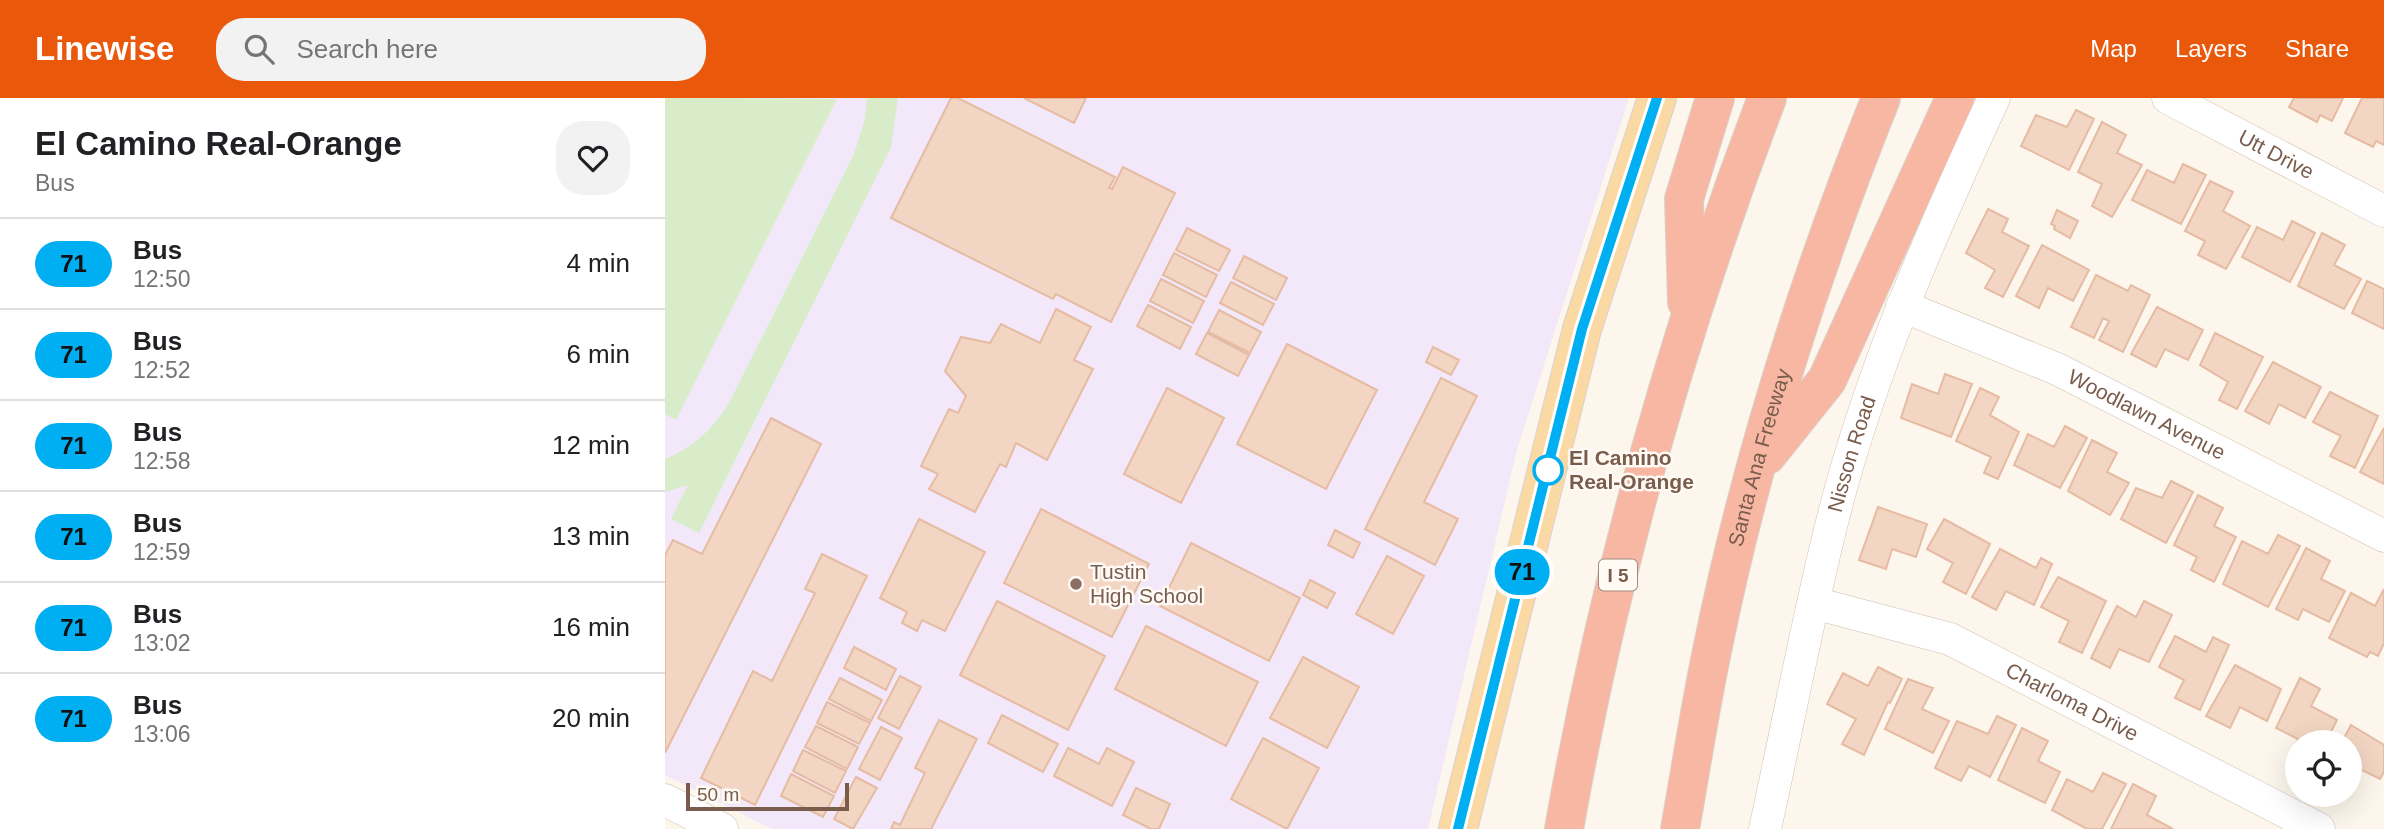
<!DOCTYPE html>
<style>
:root{--surface:#fff;--page:#f2f2f2;--text:#202124;--muted:#757577;--line:#e0e0e0;--accent:#ea580c}
body{margin:0;font-family:Helvetica,sans-serif;background:var(--page);color:var(--text);height:100vh;display:flex;flex-direction:column;font-size:26px;white-space:nowrap}
*{box-sizing:border-box;margin:0}
p{font-size:23px;color:var(--muted)}
.icon{flex:none;width:38px;height:38px;fill:none;stroke:currentColor;stroke-width:2;stroke-linecap:round;stroke-linejoin:round}
.map{position:relative;flex:1;overflow:hidden}
.side{display:flex;flex-direction:column;background:var(--surface);width:665px}
.side>*{flex:none}
.badge{padding:0 14px;border-radius:23px;font-size:24px;line-height:46px}
.fabs{position:absolute;left:1620px;top:632px;display:grid;gap:14px}
.fabs a{display:grid;place-items:center;width:77px;height:77px;border-radius:50%;background:var(--surface);box-shadow:0 7px 28px #0002;font-size:35px}
.scale{position:absolute;left:21px;bottom:18px;width:163px;box-sizing:border-box;padding-left:7px;border:4px solid #7a5c4d;border-top:0;font-size:19px;line-height:24px;white-space:nowrap;color:#7a5c4d;-webkit-text-stroke:5px #fffaf3;paint-order:stroke}
.map>.badge{position:absolute;translate:-50% -50%;box-shadow:0 0 0 4px #fff}
.round{display:grid;place-items:center;flex:none;width:74px;height:74px;border-radius:28px;background:var(--page)}
.headline{display:flex;align-items:center;justify-content:space-between;height:119px;padding:0 35px}
h1{font-size:33px;font-weight:600;line-height:52px}
ul{padding:0;list-style:none}
li{display:flex;align-items:center;gap:21px;height:91px;padding:0 35px;border-top:2px solid var(--line)}
li div{flex:1}
li b{display:block;font-size:26px}
li em{font-style:normal}
li .badge{min-width:77px;font-weight:700;text-align:center}
header{display:flex;align-items:center;gap:42px;box-sizing:border-box;height:98px;padding:0 35px;background:var(--accent);color:#fff}
header strong{font-size:33px}
nav{display:flex;gap:38px;margin-inline-start:auto;font-size:24px}
.search{width:490px;height:63px;background:var(--page);display:flex;align-items:center;gap:18px;box-sizing:border-box;padding:0 24px;border-radius:28px;color:var(--muted);font-size:26px}
main{display:flex;flex:1;min-height:0}
.map>svg:first-child{display:block}
.education{fill:#f3e8fa}
.green{fill:#d8ecc9}
.building{fill:#f3d5c3;stroke:#e6bba3;stroke-width:2}
.lines{fill:none;stroke-linecap:round;stroke-linejoin:round}
.minor-casing{stroke:#d1beb0;stroke-width:33}
.major-casing{stroke:#dad1cd;stroke-width:40}
.highway-casing{stroke:#dad1cd;stroke-width:40}
.minor{stroke:#fff;stroke-width:32}
.major{stroke:#fbd9a5;stroke-width:38}
.highway{stroke:#f7b7a3;stroke-width:38}
.line-casing{stroke:#fff;stroke-width:16}
.line{stroke:#00aff2;stroke-width:10}
.stop-dot{fill:#fff;stroke:#00aff2;stroke-width:3.5}
.education-dot{fill:#8d6e63;stroke:#fffaf3;stroke-width:2.5}
.labels{text-anchor:middle;stroke-width:5;stroke-linejoin:round;paint-order:stroke}
.shield{fill:#fffaf3;stroke:#a28b7f;stroke-width:2}
.shield-label{font-size:19px;font-weight:bold;fill:#7a5c4d}
.street-label{font-size:21px;fill:#7a5c4d;stroke:#fffaf3}
.stop-label{font-size:21px;font-weight:bold;fill:#7a5c4d;stroke:#fffaf3;text-anchor:start}
.education-label{font-size:21px;fill:#785e54;stroke:#fffaf3;text-anchor:start}
</style>
<header>
<strong>Linewise</strong>
<div class="search"><svg class="icon" aria-label="search" viewBox="0 0 24 24"><circle cx="10" cy="10" r="6"/><path d="M15 15l6 6"/></svg>Search here</div>
<nav><a>Map</a><a>Layers</a><a>Share</a></nav>
</header>
<main>
<section class="side">
<div class="headline"><div><h1>El Camino Real-Orange</h1><p>Bus</p></div><a class="round"><svg class="icon" aria-label="heart" viewBox="0 0 24 24"><path d="M12 20l-8-8c-3-5 5-10 8-4 3-6 11-1 8 4z"/></svg></a></div>
<ul>
<li><span class="badge" style="background:#00aff2;color:#111">71</span><div><b>Bus</b><p>12:50</p></div><em>4 min</em></li>
<li><span class="badge" style="background:#00aff2;color:#111">71</span><div><b>Bus</b><p>12:52</p></div><em>6 min</em></li>
<li><span class="badge" style="background:#00aff2;color:#111">71</span><div><b>Bus</b><p>12:58</p></div><em>12 min</em></li>
<li><span class="badge" style="background:#00aff2;color:#111">71</span><div><b>Bus</b><p>12:59</p></div><em>13 min</em></li>
<li><span class="badge" style="background:#00aff2;color:#111">71</span><div><b>Bus</b><p>13:02</p></div><em>16 min</em></li>
<li><span class="badge" style="background:#00aff2;color:#111">71</span><div><b>Bus</b><p>13:06</p></div><em>20 min</em></li>
</ul>
</section>
<div class="map">
<svg width="1719" height="731" viewBox="0 0 1719 731">
<rect width="100%" height="100%" fill="#fdf6ec"/>
<path class="education" d="M0 0H964L852 352 763 731H107L0 677Z"/>
<path class="green" d="M0 0 172 1 11 322 0 316Z
M202 0H233L226 49 34 435 6 421 23 387 0 394V361C29 349 49 330 65 303L189 56 200 21Z"/>
<path class="building" d="M286 0H293L450 79 444 90 447 91 458 69 510 95 446 224 391 196 388 201 226 120Z
M359 0H421L409 25Z
M1629 0H1678L1667 23 1655 17 1652 24 1624 9Z
M1697 0H1719V47L1711 43 1708 49 1680 35Z
M1411 12 1429 21 1404 72 1356 48 1371 17 1402 29Z
M1437 24 1461 37 1452 55 1477 67 1447 119 1427 108 1437 86 1413 74Z
M1518 66 1541 77 1516 126 1467 102 1482 72 1509 85Z
M1545 83 1568 94 1558 113 1585 128 1561 171 1533 157 1540 143 1520 133Z
M1323 111 1343 121 1337 134 1364 148 1338 199 1320 190 1330 172 1301 155Z
M1392 112 1413 123 1405 140 1389 131 1390 128 1386 126Z
M1627 123 1650 135 1625 184 1577 159 1592 129 1618 142Z
M522 130 565 152 554 173 511 152Z
M1657 135 1680 147 1669 167 1696 181 1679 211 1633 188Z
M1377 147 1424 172 1408 203 1383 190 1374 210 1351 198Z
M509 155 552 177 541 199 498 177Z
M579 158 622 180 611 202 568 180Z
M1431 177 1463 193 1466 187 1485 197 1458 254 1434 242 1444 223 1438 220 1429 240 1406 229Z
M496 181 539 203 528 225 485 203Z
M1702 183 1719 191V231L1687 215Z
M566 184 609 206 598 227 555 205Z
M483 207 526 229 515 251 472 228Z
M1492 209 1538 232 1523 262 1500 251 1491 269 1466 256Z
M391 211 426 229 409 262 428 271 382 362 351 345 341 369 335 366 310 414 264 391 273 376 256 368 284 311 293 315 301 298 280 273 296 239 325 245 336 226 375 245Z
M554 212 596 234 585 255 543 234Z
M542 235 584 257 573 278 531 256Z
M1550 235 1598 259 1572 311 1554 302 1563 284 1535 267Z
M622 246 712 292 661 391 572 346Z
M768 249 794 262 786 277 761 264Z
M1608 264 1656 289 1640 320 1614 306 1604 326 1580 313Z
M1280 276 1307 286 1286 339 1236 320 1247 286 1273 296Z
M776 280 812 298 759 404 793 421 770 467 700 431Z
M502 290 559 320 516 405 459 376Z
M1315 290 1334 299 1325 317 1354 334 1333 381 1319 375 1326 359 1291 343Z
M1665 294 1713 318 1690 370 1665 358 1676 338 1648 324Z
M106 320 156 346 0 655V457L8 442 37 456Z
M1400 328 1422 340 1395 390 1349 367 1363 336 1389 349Z
M1719 330V386L1695 374Z
M1427 342 1452 355 1442 374 1464 385 1445 417 1403 393Z
M1506 383 1528 394 1501 445 1456 421 1471 390 1497 400Z
M1533 397 1558 410 1549 428 1571 439 1549 484 1526 472 1532 459 1509 447Z
M1213 409 1262 426 1251 459 1227 451 1221 471 1194 462Z
M376 411 484 466 447 539 339 485Z
M254 421 320 454 280 533 257 522 252 533 237 525 242 514 215 500Z
M1279 421 1325 446 1301 496 1278 484 1288 465 1262 451Z
M670 432 695 445 688 460 663 447Z
M1613 437 1635 448 1603 509 1558 486 1577 443 1603 456Z
M526 445 635 500 604 563 495 508Z
M1641 450 1665 463 1656 481 1680 493 1664 524 1638 511 1633 522 1611 511Z
M1335 451 1371 470 1376 460 1387 466 1369 507 1341 493 1331 512 1307 499Z
M157 456 202 478 90 707 36 680 88 573 107 583 150 495 140 491Z
M722 458 759 478 728 536 691 516Z
M1393 479 1441 503 1417 555 1394 544 1404 523 1376 509Z
M645 482 670 495 662 510 638 497Z
M1719 491V545L1713 558 1705 554 1702 559 1664 540 1686 495 1710 508Z
M332 503 440 558 403 632 295 577Z
M1479 503 1507 517 1484 564 1454 551 1445 570 1426 560 1452 508 1471 519Z
M481 528 593 584 561 648 450 591Z
M1510 538 1541 554 1548 539 1564 547 1535 612 1510 600 1519 582 1494 569Z
M189 549 231 571 221 592 179 570Z
M638 559 694 589 662 650 605 620Z
M1570 567 1616 591 1602 623 1575 609 1565 630 1541 618Z
M1213 569 1237 581 1225 605 1223 604 1199 657 1177 646 1191 621 1162 606 1178 575 1203 588Z
M235 578 256 589 234 631 213 620Z
M175 580 217 602 206 623 164 601Z
M1635 580 1655 591 1646 608 1672 622 1661 644H1633V666L1624 659 1633 641 1611 630Z
M1243 581 1268 590 1257 611 1284 623 1268 655 1220 631Z
M162 604 205 625 194 646 152 625Z
M337 617 393 646 378 674 323 645Z
M1332 618 1351 627 1325 679 1304 668 1296 683 1270 670 1292 623 1323 636Z
M274 622 312 641 266 731H226L229 724 235 727 260 675 250 670Z
M1686 627 1719 647V674L1715 681 1693 670 1685 685V644H1677Z
M151 628 193 649 182 671 140 649Z
M216 629 237 640 215 682 194 671Z
M1357 630 1383 643 1373 663 1395 674 1380 705 1333 682Z
M598 640 654 670 622 731 566 701Z
M403 650 434 666 442 650 469 664 447 708 389 678Z
M138 652 181 673 170 695 128 673Z
M1438 675 1461 686 1437 731H1422L1387 712 1402 681 1428 694Z
M126 676 169 698 158 719 116 698Z
M191 679 212 690 188 731 169 721Z
M1468 686 1491 698 1482 717 1508 731H1446Z
M471 690 505 706 494 731H486L458 717Z"/>
<g class="lines">
<defs>
<g id="minor">
<path id="s1" d="M1503 0 1719 113"/>
<path id="s2" d="M1237 208 1392 271 1719 438"/>
<path id="s3" d="M1149 505 1285 541 1654 731"/>
<path d="M0 702 57 731"/>
<path id="s4" d="M1100 731C1123 627 1142 523 1168 420 1205 274 1266 136 1329 0"/>
</g>
<path id="major" d="M793 731 917 231 992 0"/>
<g id="highway">
<path d="M1022 204 1019 101 1050 0"/>
<path d="M1102 357 1162 282 1290 0"/>
<path d="M899 731C943 482 1012 236 1102 0"/>
<path id="s5" d="M1015 731C1026 670 1035 609 1048 548 1086 361 1145 177 1216 0"/>
</g>
</defs>
<use href="#minor" class="minor-casing"/>
<use href="#major" class="major-casing"/>
<use href="#highway" class="highway-casing"/>
<use href="#minor" class="minor"/>
<use href="#major" class="major"/>
<use href="#highway" class="highway"/>
</g>
<g class="lines">
<defs>
<path id="line" d="M793 731 917 231 992 0"/>
</defs>
<use href="#line" class="line-casing"/>
<use href="#line" class="line"/>
</g>
<circle class="stop-dot" cx="883" cy="372" r="14"/>
<circle class="education-dot" cx="411" cy="486" r="7"/>
<g class="labels">
<rect class="shield" x="934" y="461.5" width="38" height="31" rx="5"/>
<g class="shield-label">
<text x="953" y="484">I 5</text>
</g>
<g class="street-label">
<text dy="7" stroke="none"><textPath href="#s1" startOffset="122">Utt Drive</textPath></text>
<text dy="7" stroke="none"><textPath href="#s2" startOffset="268">Woodlawn Avenue</textPath></text>
<text dy="7" stroke="none"><textPath href="#s4" startOffset="385">Nisson Road</textPath></text>
<text dy="7" stroke="none"><textPath href="#s5" startOffset="380">Santa Ana Freeway</textPath></text>
<text dy="7" stroke="none"><textPath href="#s3" startOffset="278">Charloma Drive</textPath></text>
</g>
<g class="stop-label">
<text x="904" y="367">El Camino<tspan x="904" dy="24">Real-Orange</tspan></text>
</g>
<g class="education-label">
<text x="425" y="481">Tustin<tspan x="425" dy="24">High School</tspan></text>
</g>
</g>
</svg>
<div class="fabs">
<a><svg class="icon" aria-label="locate" viewBox="0 0 24 24"><circle cx="12" cy="12" r="6"/><path d="M12 2v4M12 18v4M2 12h4M18 12h4"/></svg></a>
</div>
<div class="scale">50 m</div>
<b class="badge" style="left:857px;top:474px;background:#00aff2;color:#111">71</b>
</div>
</main>
